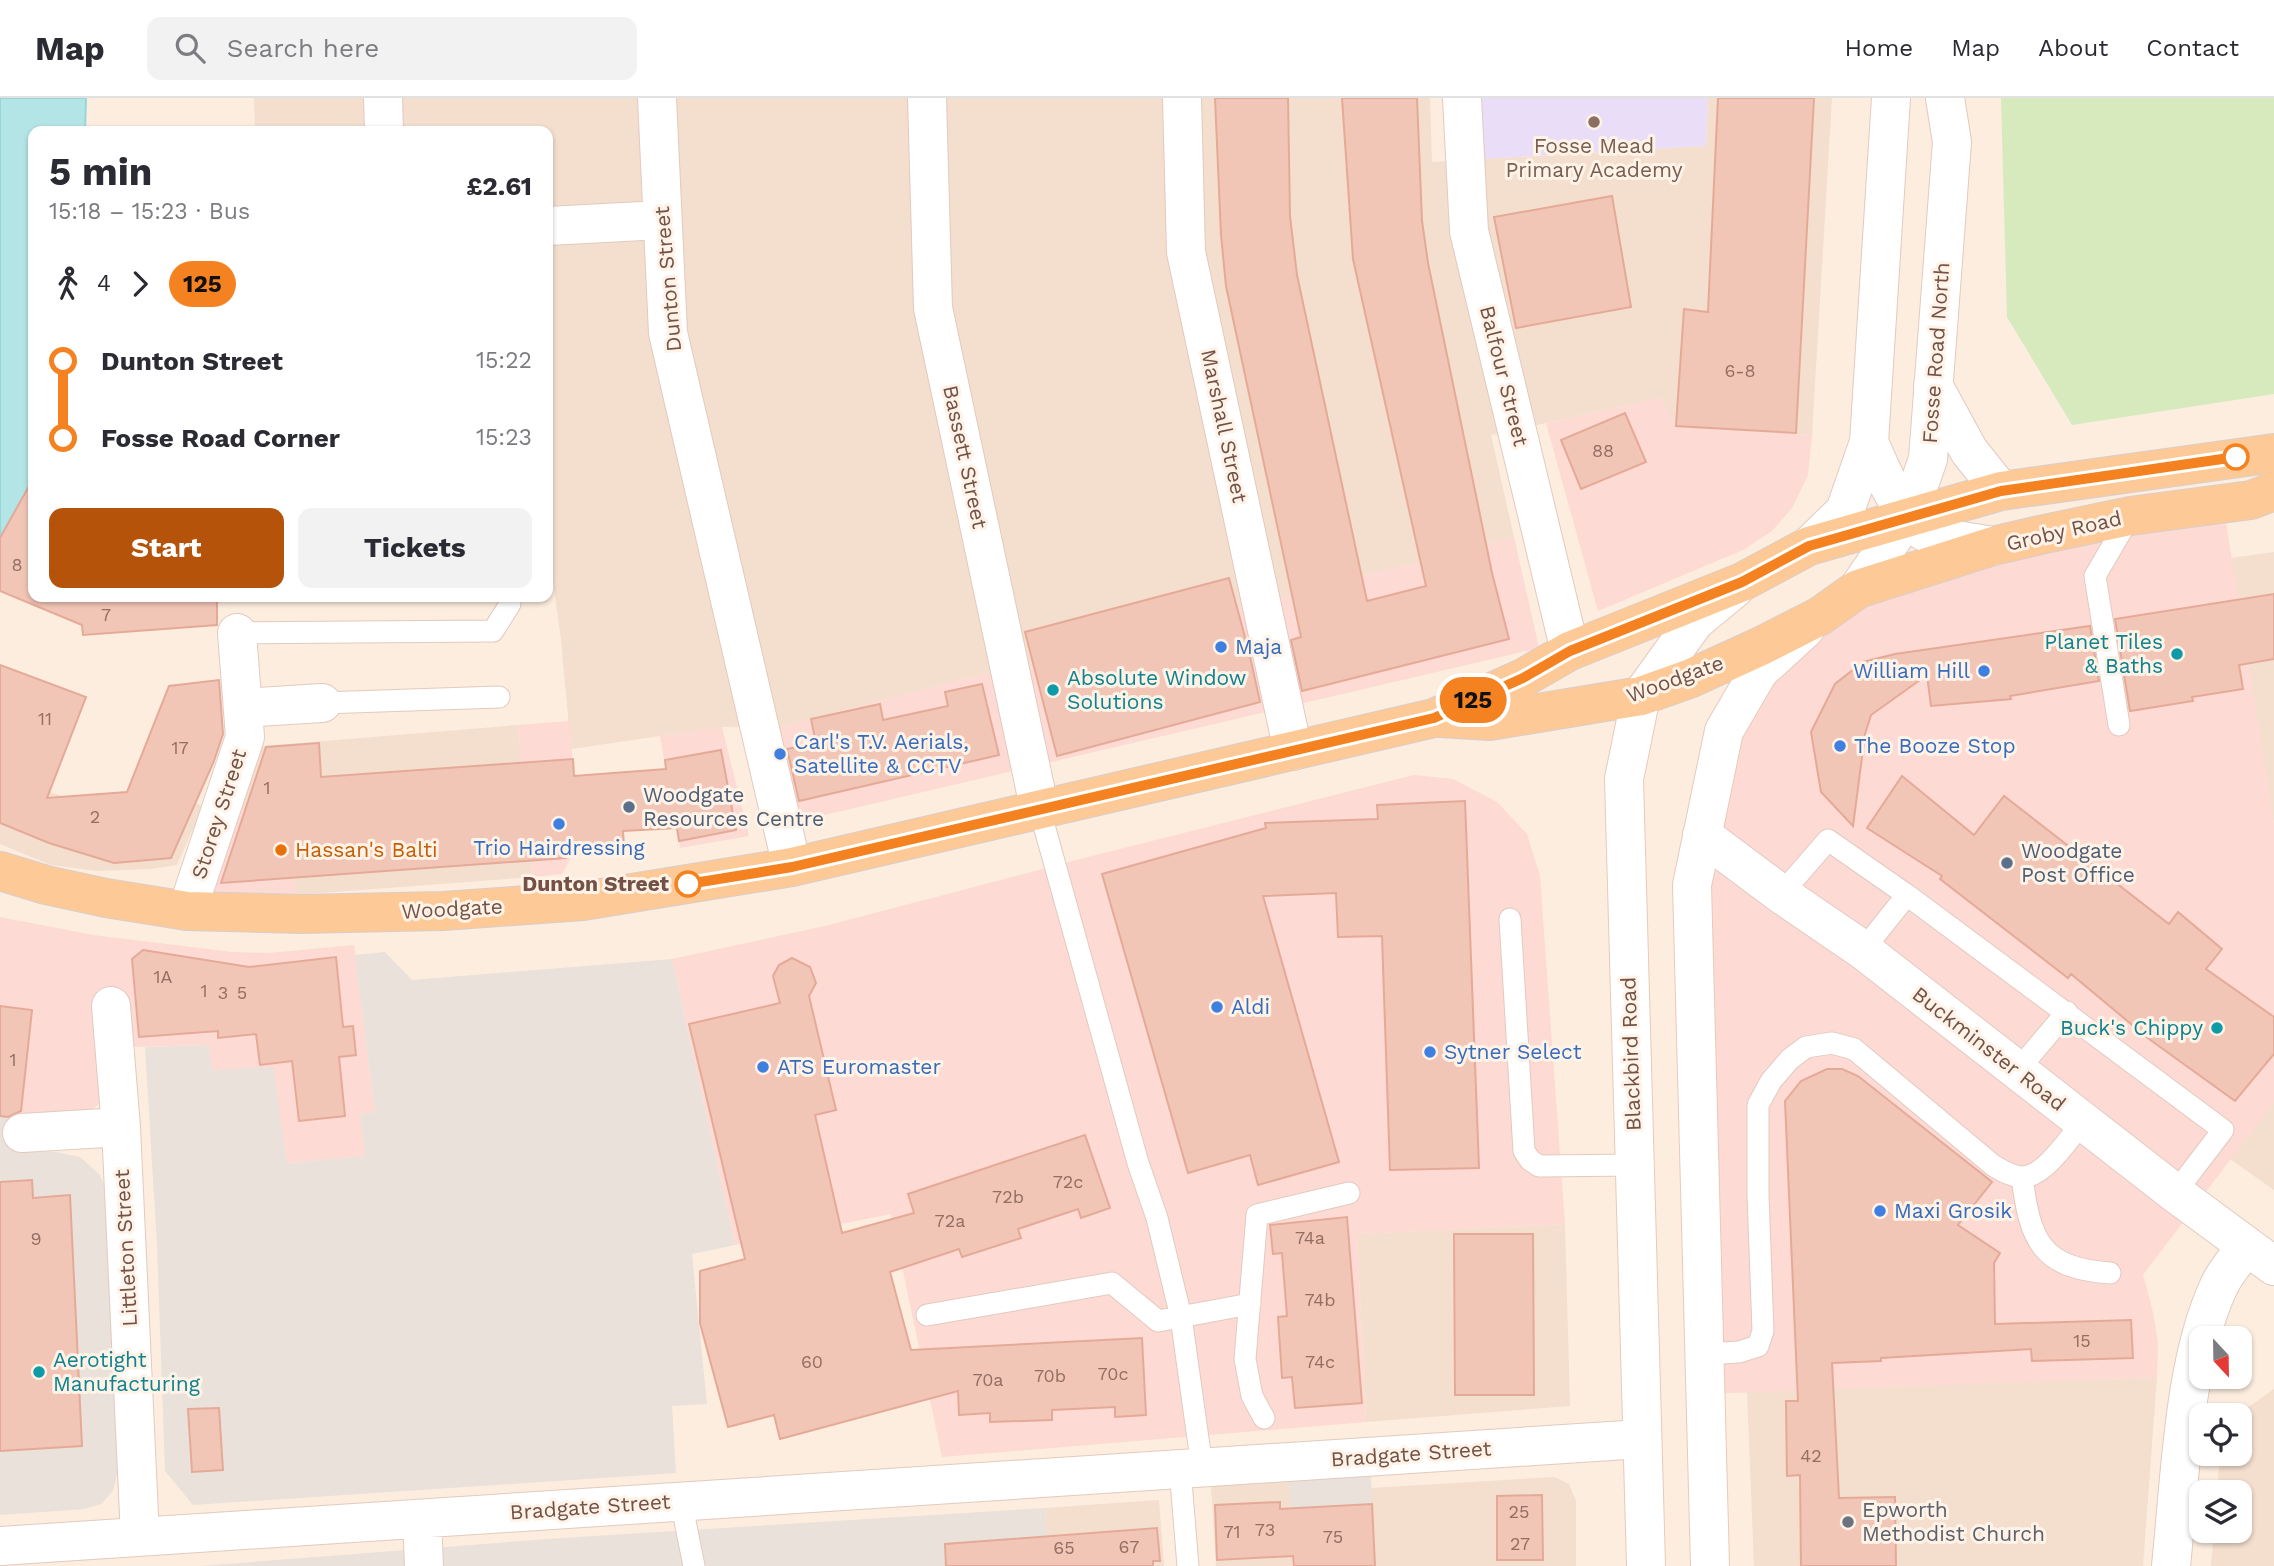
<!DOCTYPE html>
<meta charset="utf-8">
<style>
:root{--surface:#fff;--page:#f2f2f3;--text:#2b2b33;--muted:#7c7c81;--line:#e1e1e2;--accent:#b45309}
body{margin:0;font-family:"Work Sans",sans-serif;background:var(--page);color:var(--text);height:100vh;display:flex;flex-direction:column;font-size:26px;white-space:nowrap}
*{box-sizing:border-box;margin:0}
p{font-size:23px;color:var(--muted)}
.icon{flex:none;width:38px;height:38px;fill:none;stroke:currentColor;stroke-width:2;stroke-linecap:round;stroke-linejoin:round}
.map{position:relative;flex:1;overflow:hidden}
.side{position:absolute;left:28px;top:28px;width:525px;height:476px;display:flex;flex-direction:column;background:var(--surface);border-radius:14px;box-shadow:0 2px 5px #0004}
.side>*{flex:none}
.badge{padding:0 14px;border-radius:23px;font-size:24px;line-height:46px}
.needle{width:46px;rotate:158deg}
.tools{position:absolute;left:2189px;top:1228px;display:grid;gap:14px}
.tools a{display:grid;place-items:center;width:63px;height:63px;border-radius:14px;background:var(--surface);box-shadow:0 2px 5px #0004;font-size:35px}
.map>.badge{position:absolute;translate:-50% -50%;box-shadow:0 0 0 4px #fff}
.legs{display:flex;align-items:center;gap:10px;height:77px;padding:0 21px;font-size:23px}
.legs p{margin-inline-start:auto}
.headline{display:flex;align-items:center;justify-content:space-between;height:119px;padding:0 21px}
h1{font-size:38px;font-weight:700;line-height:52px}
.action{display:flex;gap:14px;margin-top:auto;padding:14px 21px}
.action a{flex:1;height:80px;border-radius:14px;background:var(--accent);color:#fff;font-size:28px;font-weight:700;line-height:80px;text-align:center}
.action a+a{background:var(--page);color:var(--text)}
ul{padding:0 21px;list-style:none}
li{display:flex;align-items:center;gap:24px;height:77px;font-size:26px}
li i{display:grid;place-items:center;width:10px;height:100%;margin:0 9px;background:currentColor}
li i::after{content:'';width:18px;height:18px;margin:-9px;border:5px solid;border-radius:50%;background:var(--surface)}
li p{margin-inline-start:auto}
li:first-child i{background:linear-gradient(#0000 50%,currentColor 0)}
li:last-child i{background:linear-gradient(currentColor 50%,#0000 0)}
header{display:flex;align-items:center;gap:42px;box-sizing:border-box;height:98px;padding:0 35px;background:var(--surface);border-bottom:2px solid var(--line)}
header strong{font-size:33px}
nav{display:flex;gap:38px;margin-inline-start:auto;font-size:24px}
.search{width:490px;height:63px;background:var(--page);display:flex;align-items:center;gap:18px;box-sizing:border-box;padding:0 24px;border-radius:14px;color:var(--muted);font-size:26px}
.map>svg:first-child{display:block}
.residential{fill:#f4dece}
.commercial{fill:#fddad3}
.industrial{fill:#eae1db}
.education{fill:#eaddf8}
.green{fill:#d6eabe}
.water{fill:#b4e5e6;stroke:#9ad6d7;stroke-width:2}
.building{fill:#f2c6b7;stroke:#e5aa97;stroke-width:2}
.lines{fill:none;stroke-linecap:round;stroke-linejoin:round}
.service-casing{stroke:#e2cabf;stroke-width:23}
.minor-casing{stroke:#e2cabf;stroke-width:40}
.tertiary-casing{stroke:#e2cabf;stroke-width:40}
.secondary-casing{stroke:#e7cabb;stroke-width:40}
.primary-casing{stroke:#d8cecb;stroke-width:40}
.service{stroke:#fff;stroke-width:21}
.minor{stroke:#fff;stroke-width:38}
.tertiary{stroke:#fff;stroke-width:38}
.secondary{stroke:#fff;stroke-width:38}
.primary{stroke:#fdc996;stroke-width:38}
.line-1-casing{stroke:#fff;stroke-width:16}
.line-1{stroke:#f58220;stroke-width:10}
.education-dot{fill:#8d6e63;stroke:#fff2e6;stroke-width:2.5}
.stop-1-dot{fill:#fff;stroke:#f58220;stroke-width:3.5}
.shop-dot{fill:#3f7fe0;stroke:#fff2e6;stroke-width:2.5}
.culture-dot{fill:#0f9aa8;stroke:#fff2e6;stroke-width:2.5}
.service-dot{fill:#5c6f8a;stroke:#fff2e6;stroke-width:2.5}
.food-dot{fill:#e8710a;stroke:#fff2e6;stroke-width:2.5}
.worship-dot{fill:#6b7280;stroke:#fff2e6;stroke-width:2.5}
.labels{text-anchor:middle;stroke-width:6;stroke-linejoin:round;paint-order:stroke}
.number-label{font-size:18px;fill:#936e63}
.education-label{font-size:21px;fill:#785e54;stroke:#fff2e6}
.street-label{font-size:21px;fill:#735147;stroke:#fff2e6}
.culture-label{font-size:21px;fill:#0d838f;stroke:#fff2e6;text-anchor:end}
.shop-label{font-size:21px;fill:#366cbe;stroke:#fff2e6;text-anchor:start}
.service-label{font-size:21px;fill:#4e5e75;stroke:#fff2e6;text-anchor:start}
.food-label{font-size:21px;fill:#c56008;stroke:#fff2e6;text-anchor:start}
.stop-label{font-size:21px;font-weight:bold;fill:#735147;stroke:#fff2e6;text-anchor:end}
.worship-label{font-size:21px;fill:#5b616d;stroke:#fff2e6;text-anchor:start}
</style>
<header>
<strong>Map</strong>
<div class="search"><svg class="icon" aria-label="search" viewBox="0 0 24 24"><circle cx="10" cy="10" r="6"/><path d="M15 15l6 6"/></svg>Search here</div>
<nav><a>Home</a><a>Map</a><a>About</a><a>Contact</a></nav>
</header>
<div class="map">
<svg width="2274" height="1468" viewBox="0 0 2274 1468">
<rect width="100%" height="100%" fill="#fceddf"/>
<path class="residential" d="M254 0H1430L1432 64 1706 48 1708 0H1832L1812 337 1676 328 1660 300 1491 337 1514 439 776 630 722 629 571 651 561 542 548 447V33H255Z
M2274 454V727L2231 460Z
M518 627 532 779 295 797 294 780 278 706 232 710 250 649Z
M0 676 84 706 87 697 108 695 155 712 163 693 203 708 177 767 151 771 97 773 51 767 0 746Z
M2274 1004V1092L2230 1061Z
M1565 1126 1570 1308 1366 1324 1357 1136Z
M2157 1279 2143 1468H1754L1747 1294Z
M2274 1291V1468H2211L2214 1433H2240V1395H2217L2220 1358 2240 1356V1318H2236Z
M1554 1379 1569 1386 1576 1403V1468H1375L1371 1390Z
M1289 1381 1294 1468H1216L1211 1387Z
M1159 1402 1164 1468H1049L1045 1410Z"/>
<path class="commercial" d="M1660 300 1677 328 1812 337 1808 377 1792 410 1772 433 1743 452 1598 513 1546 325Z
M2223 406 2274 727V1004L2143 1177 2153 1214 2158 1245 2157 1279 1706 1296 1698 948 1724 633 1858 491Z
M1514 439 1539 550 799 723 776 630Z
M569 623 580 744 562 776 532 779 518 627Z
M722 629 749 738 680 750 660 638Z
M1414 677 1453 681 1497 704 1527 736 1540 778 1565 1126 1357 1136 1366 1324 942 1359 891 1116 735 1147 672 861 825 828 1092 758Z
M277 706 290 724 295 797 206 799 232 710Z
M0 819 93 837 232 854 269 855 354 847 375 1014 360 1016 366 1058 287 1065 282 1039 211 972 209 947 131 949 101 1004 92 1012 79 1017 0 1018Z"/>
<path class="industrial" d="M385 854 412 882 672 861 735 1147 692 1156 707 1306 672 1308 676 1375 193 1407 165 1373 157 1147 145 949 209 947 212 972 273 969 287 1065 365 1058 360 1016 375 1014 355 857Z
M21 1017 24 1053 56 1054 80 1059 99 1076 111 1100 118 1372 113 1393 101 1406 85 1411 0 1417V1018Z
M1371 1377 1375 1468H1294L1289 1381Z
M1045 1410 1049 1468H200L561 1440Z"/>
<path class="education" d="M1479 0H1708L1706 48 1482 61Z"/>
<path class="green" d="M2001 0H2274V296L2072 327 2007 219Z"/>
<path class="water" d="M0 0H86L85 33H33V381L0 440Z"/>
<path class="building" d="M1215 0H1288L1290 118 1297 177 1367 503 1426 488 1353 161 1342 0H1417L1422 123 1428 165 1492 475 1509 541 1302 593 1291 542 1301 539 1226 188 1221 137Z
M1718 0H1814L1796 335 1676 328 1684 211 1708 214Z
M1612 98 1631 209 1516 230 1494 119Z
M1625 315 1646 364 1581 391 1561 342Z
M33 381V499H217V527L83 537 82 527 0 493V440Z
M1229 480 1249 554 1260 604 1057 658 1025 534Z
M2274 496V561L2239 567 2243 591 2192 599 2193 603 2130 613 2115 521Z
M2090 528 2099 583 2010 598 2011 601 1931 608 1927 577 1871 617 1865 636 1853 728 1821 694 1811 634 1835 586 1863 564 1895 556Z
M0 567 86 599 47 700 127 694 169 588 219 582 223 636 214 663 171 760 114 765 49 745 0 725Z
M982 586 999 657 799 703 787 651 816 645 811 621 880 606 883 622 948 608 945 594Z
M319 645 321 679 573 661 574 678 666 671 665 662 721 652 736 732 679 743 677 730 623 733 624 748 569 752 566 760 221 785 266 649Z
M1902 678 1974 737 2004 698 2169 826 2178 814 2222 851 2206 871 2274 919V956L2235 1003 2149 941 2071 876 2068 880 1940 781 1942 778 1867 730Z
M1465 703 1479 1070 1390 1072 1382 838 1338 839 1336 795 1263 798 1339 1064 1258 1087 1250 1057 1188 1075 1102 776 1266 730 1265 725 1378 721 1377 707Z
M143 852 249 869 336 859 343 929 353 928 356 957 339 959 345 1018 299 1023 292 963 260 967 256 936 218 940V933L139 939 132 861Z
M792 860 810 869 816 885 809 898 836 1012 815 1017 842 1135 914 1115 908 1096 1085 1037 1110 1110 1081 1120 1078 1111 1018 1131 1021 1140 962 1159 959 1151 890 1174 911 1252 1142 1240 1146 1317 1115 1319V1309L1052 1312V1322L990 1324V1315L959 1317 958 1293 780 1341 774 1317 728 1329 700 1225V1173L745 1161 689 926 780 905 773 878 779 867Z
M0 908 32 912 21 1013 8 1019 0 1018Z
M1827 971H1842L1858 978 1992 1084 1958 1127 2000 1155 1994 1165 1995 1226 2131 1222 2133 1260 2032 1263 2031 1251 1881 1260V1263L1832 1265 1839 1400 1895 1399 1896 1468H1801L1800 1377 1787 1378 1786 1303H1798L1785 1003 1801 983Z
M32 1082 33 1100 70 1097 82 1348 0 1353V1084Z
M1347 1119 1362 1305 1295 1310 1292 1279 1282 1280 1278 1219 1287 1218 1282 1155 1273 1156 1270 1127Z
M1454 1136H1533L1534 1297H1455Z
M219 1310 223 1372 192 1374 188 1311Z
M1542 1397 1543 1462H1497V1398Z
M1280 1404V1411L1372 1406 1375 1468H1294L1293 1458 1217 1462 1215 1407Z
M1157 1430 1160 1463H1153V1468H946L945 1446Z"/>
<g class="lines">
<defs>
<path id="service" d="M237 535 493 533 510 506V499
M322 605 499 599
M2119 627 2095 478 2130 418
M1040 713 1138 1065 1157 1120 1181 1219 1202 1369
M1781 796 1828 742 1907 797 2223 1032 2175 1095
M1510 821 1524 1053 1530 1062 1539 1068 1635 1067
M1863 852 1907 797
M2017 973 2067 914
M2022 1079C2030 1143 2041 1170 2110 1175
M927 1217 1112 1185 1158 1223 1250 1206
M1705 1256 1739 1254 1758 1248 1763 1233 1758 1097V1007L1771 983 1790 961 1806 949 1832 945 1854 951 1994 1068C2003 1073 2011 1078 2021 1079 2044 1080 2069 1040 2083 1024
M1264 1320 1252 1298 1245 1261 1257 1117 1349 1095
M1180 1371 1188 1468
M681 1403 694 1468"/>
<path id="minor" d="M383 0 384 33
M657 0 668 235 792 769
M927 0 933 210 1040 713
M1182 0 1186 154 1293 653
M1462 0 1469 133 1570 553
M548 128 661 122
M243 610 322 605
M1702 737 1781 796 1863 852 2175 1095 2274 1168
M187 813 245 639 237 535
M111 908 121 1029 140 1439
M22 1035 121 1029
M422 1421 424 1468
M0 1448 1641 1341
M2171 1468C2180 1383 2183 1264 2219 1188 2225 1174 2237 1161 2247 1148"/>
<path id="tertiary" d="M1933 287 1969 353 2001 393
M1869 344C1880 370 1900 417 1923 433 1934 440 1978 445 1993 448
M1809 448 1845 413 1869 344 1891 0
M1858 491 1908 418 1928 361 1952 44 1945 0"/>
<path id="secondary" d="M1646 1468 1624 681 1641 598 1695 523 1735 490
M1710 1468 1692 787 1724 633 1759 573 1805 531"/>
<path id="primary" d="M1440 620 1490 623 1641 598 1689 581 1759 549 1820 518 1858 491 1993 448 2040 437 2130 418 2251 402 2274 393
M0 773 46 787 106 800 187 813 300 816 443 813 583 803 792 769 1434 620 1523 580 1570 553 1742 484 1809 448 2001 393 2274 355"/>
</defs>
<use href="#service" class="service-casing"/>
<use href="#minor" class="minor-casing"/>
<use href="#tertiary" class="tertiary-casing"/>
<use href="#secondary" class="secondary-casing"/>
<use href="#primary" class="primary-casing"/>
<use href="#service" class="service"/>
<use href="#minor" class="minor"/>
<use href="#tertiary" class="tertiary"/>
<use href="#secondary" class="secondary"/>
<use href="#primary" class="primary"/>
</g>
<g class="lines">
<defs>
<path id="line-1" d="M688 786 792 769 1434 620 1523 580 1570 553 1742 484 1809 448 2001 393 2236 359"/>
</defs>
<use href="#line-1" class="line-1-casing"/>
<use href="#line-1" class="line-1"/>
</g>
<circle class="education-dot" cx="1594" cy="24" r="7"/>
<g class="stop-1-dot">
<circle cx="2236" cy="359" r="12"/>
<circle cx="688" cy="786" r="12"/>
</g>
<g class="shop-dot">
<circle cx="1221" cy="549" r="7"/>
<circle cx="1984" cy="573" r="7"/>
<circle cx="1840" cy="648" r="7"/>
<circle cx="780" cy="656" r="7"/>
<circle cx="559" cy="726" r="7"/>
<circle cx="1217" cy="909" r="7"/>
<circle cx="1430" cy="954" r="7"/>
<circle cx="763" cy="969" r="7"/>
<circle cx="1880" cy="1113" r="7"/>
</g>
<g class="culture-dot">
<circle cx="2177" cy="556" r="7"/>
<circle cx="1053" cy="592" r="7"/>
<circle cx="2217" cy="930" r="7"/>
<circle cx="39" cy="1274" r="7"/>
</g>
<g class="service-dot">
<circle cx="629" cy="709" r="7"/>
<circle cx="2007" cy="765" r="7"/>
</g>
<circle class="food-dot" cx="281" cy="752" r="7"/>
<circle class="worship-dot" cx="1848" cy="1424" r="7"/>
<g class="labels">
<g class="number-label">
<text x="1740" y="279">6-8</text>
<text x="1603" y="359">88</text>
<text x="17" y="473">8</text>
<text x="106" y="523">7</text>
<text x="45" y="627">11</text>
<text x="180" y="656">17</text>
<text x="267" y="696">1</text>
<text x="95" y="725">2</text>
<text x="163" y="885">1A</text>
<text x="204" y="899">1</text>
<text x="223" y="901">3</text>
<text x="242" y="901">5</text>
<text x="13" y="968">1</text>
<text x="1068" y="1090">72c</text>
<text x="1008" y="1105">72b</text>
<text x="950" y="1129">72a</text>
<text x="1310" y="1146">74a</text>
<text x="36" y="1147">9</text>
<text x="1320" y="1208">74b</text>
<text x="2082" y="1249">15</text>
<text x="812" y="1270">60</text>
<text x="1320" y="1270">74c</text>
<text x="1113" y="1282">70c</text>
<text x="1050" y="1284">70b</text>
<text x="988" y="1288">70a</text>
<text x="1811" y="1364">42</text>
<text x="1519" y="1420">25</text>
<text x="1265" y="1438">73</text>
<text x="1232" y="1440">71</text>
<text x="1333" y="1445">75</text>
<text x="1520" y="1452">27</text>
<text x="1129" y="1455">67</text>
<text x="1064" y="1456">65</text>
</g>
<g class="education-label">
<text x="1594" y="55">Fosse Mead<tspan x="1594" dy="24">Primary Academy</tspan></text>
</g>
<g class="street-label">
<text transform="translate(668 181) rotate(-95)" y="7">Dunton Street</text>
<text transform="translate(1936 255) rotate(-86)" y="7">Fosse Road North</text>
<text transform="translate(1504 278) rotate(76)" y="7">Balfour Street</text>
<text transform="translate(1224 328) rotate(78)" y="7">Marshall Street</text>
<text transform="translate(965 359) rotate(78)" y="7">Bassett Street</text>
<text transform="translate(2064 433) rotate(-13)" y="7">Groby Road</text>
<text transform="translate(1675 581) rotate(-20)" y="7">Woodgate</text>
<text transform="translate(219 716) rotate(-72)" y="7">Storey Street</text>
<text transform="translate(452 811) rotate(-3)" y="7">Woodgate</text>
<text transform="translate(1989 951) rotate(38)" y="7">Buckminster Road</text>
<text transform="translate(1631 956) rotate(-92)" y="7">Blackbird Road</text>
<text transform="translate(126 1150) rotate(-93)" y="7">Littleton Street</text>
<text transform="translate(1411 1356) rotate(-4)" y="7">Bradgate Street</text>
<text transform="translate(590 1409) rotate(-4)" y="7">Bradgate Street</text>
</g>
<g class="culture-label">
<text x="2163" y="551">Planet Tiles<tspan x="2163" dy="24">&amp; Baths</tspan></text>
<text x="1067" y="587" text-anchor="start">Absolute Window<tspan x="1067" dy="24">Solutions</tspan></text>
<text x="2203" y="937">Buck's Chippy</text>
<text x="53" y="1269" text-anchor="start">Aerotight<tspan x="53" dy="24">Manufacturing</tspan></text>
</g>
<g class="shop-label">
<text x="1235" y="556">Maja</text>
<text x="1970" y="580" text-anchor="end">William Hill</text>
<text x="794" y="651">Carl's T.V. Aerials,<tspan x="794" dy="24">Satellite &amp; CCTV</tspan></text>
<text x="1854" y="655">The Booze Stop</text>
<text x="559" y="757" text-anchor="middle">Trio Hairdressing</text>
<text x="1231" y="916">Aldi</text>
<text x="1444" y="961">Sytner Select</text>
<text x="777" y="976">ATS Euromaster</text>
<text x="1894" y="1120">Maxi Grosik</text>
</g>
<g class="service-label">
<text x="643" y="704">Woodgate<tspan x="643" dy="24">Resources Centre</tspan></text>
<text x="2021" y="760">Woodgate<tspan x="2021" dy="24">Post Office</tspan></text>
</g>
<g class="food-label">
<text x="295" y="759">Hassan's Balti</text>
</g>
<g class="stop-label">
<text x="669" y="793">Dunton Street</text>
</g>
<g class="worship-label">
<text x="1862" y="1419">Epworth<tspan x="1862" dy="24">Methodist Church</tspan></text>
</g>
</g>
</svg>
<div class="tools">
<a><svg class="needle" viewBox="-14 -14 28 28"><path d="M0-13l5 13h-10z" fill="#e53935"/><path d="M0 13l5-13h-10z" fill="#7c7c81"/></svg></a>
<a><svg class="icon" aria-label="locate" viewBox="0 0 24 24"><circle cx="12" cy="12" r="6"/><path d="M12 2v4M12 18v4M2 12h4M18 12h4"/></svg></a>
<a><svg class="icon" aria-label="layers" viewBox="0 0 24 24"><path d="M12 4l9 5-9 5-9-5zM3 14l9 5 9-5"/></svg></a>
</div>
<b class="badge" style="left:1473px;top:602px;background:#f58220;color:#111">125</b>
<section class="side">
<div class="headline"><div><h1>5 min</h1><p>15:18 – 15:23 · Bus</p></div><b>£2.61</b></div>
<div class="legs"><svg class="icon" aria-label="walk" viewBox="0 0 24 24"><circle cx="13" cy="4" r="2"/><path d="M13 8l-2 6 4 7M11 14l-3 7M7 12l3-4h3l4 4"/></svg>4<svg class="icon" aria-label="forward" viewBox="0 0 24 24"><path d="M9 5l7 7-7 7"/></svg><b class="badge" style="background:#f58220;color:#111">125</b></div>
<ul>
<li><i style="color:#f58220"></i><b>Dunton Street</b><p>15:22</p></li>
<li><i style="color:#f58220"></i><b>Fosse Road Corner</b><p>15:23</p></li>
</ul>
<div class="action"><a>Start</a><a>Tickets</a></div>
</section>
</div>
